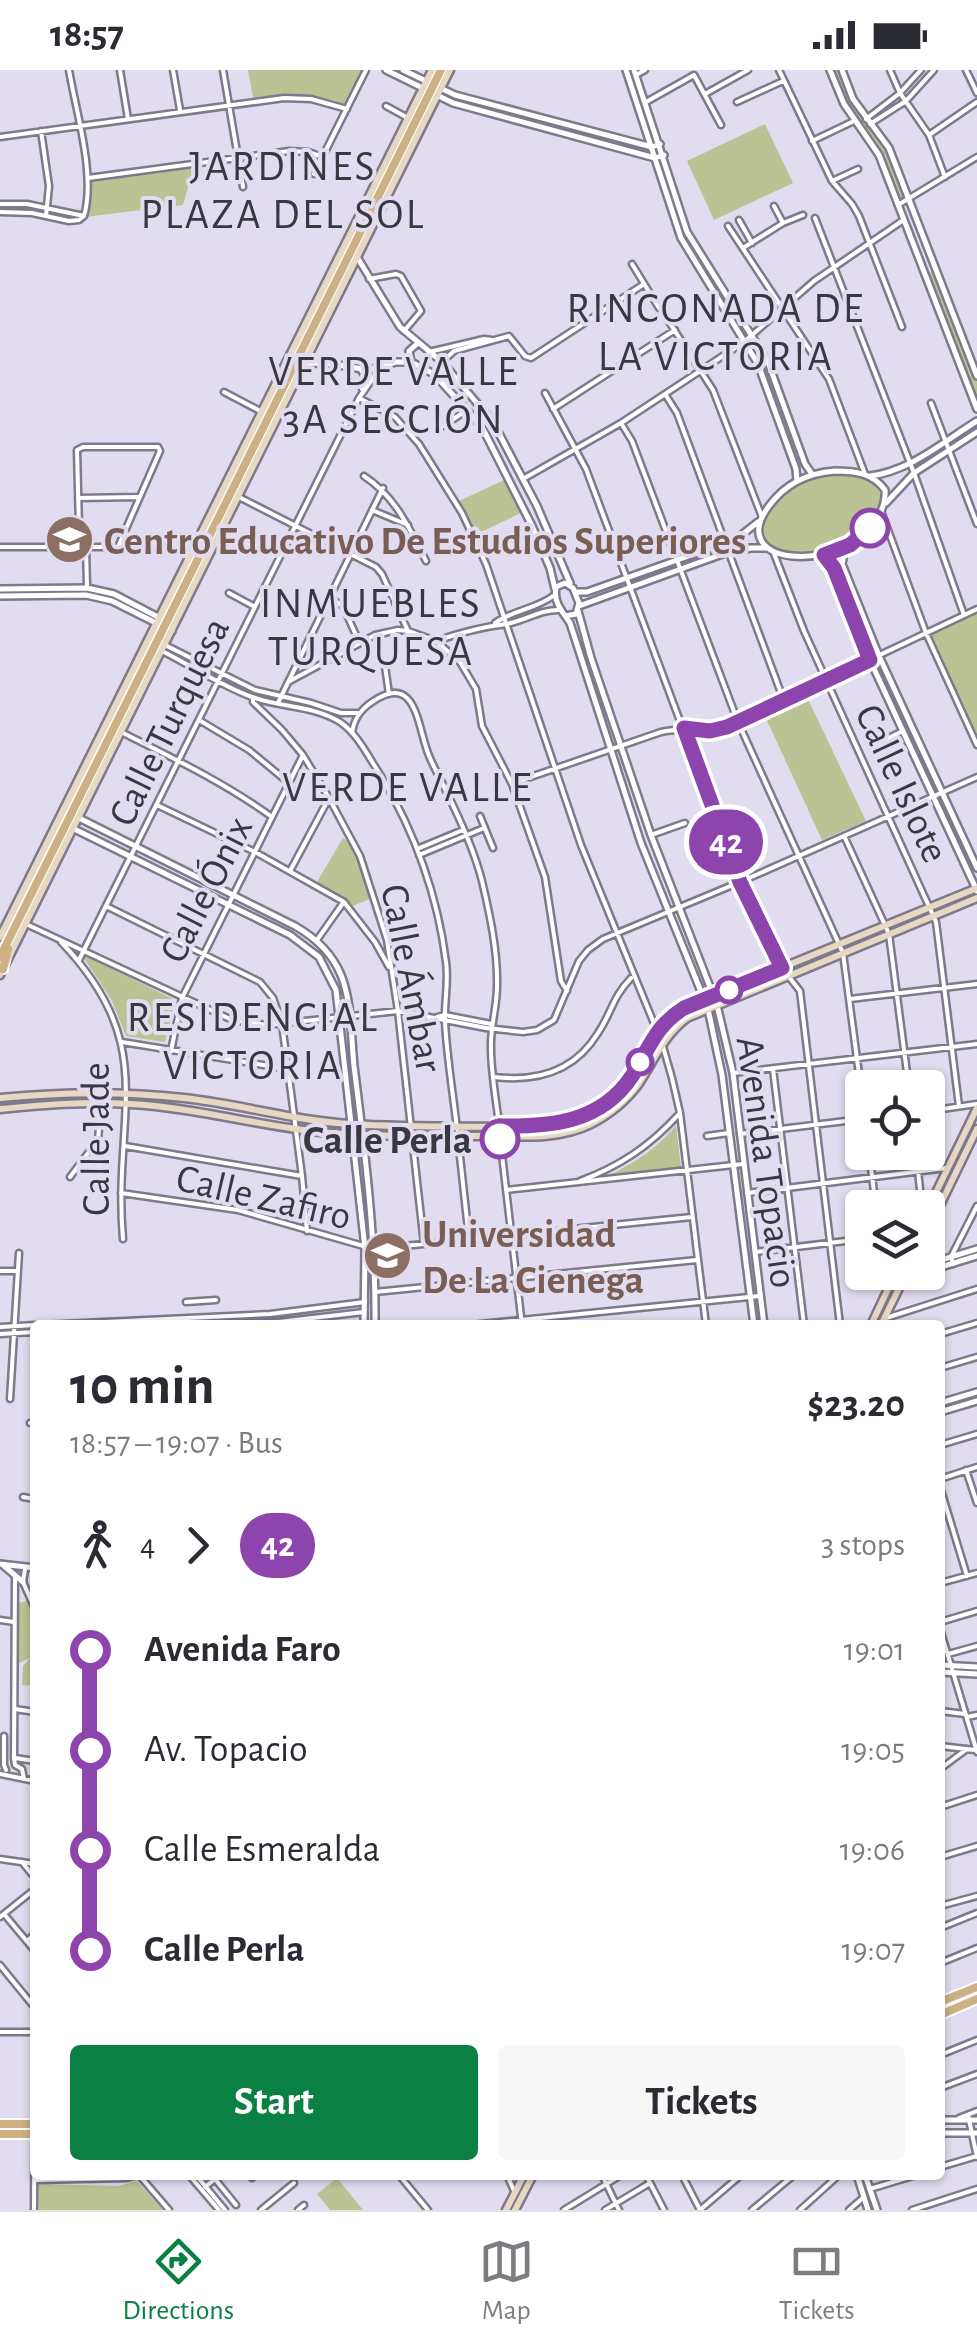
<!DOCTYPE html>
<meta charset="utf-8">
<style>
:root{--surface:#fff;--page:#f7f7f7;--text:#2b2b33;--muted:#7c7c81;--line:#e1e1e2;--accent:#0b8043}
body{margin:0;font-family:"Alegreya Sans",sans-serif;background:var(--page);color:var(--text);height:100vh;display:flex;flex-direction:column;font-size:38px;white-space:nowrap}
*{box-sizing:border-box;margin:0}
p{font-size:32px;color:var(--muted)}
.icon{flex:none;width:55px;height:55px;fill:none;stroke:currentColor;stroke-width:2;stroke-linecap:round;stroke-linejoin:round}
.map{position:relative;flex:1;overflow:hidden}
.sheet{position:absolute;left:30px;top:1250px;width:915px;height:860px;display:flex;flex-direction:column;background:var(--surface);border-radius:10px;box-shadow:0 2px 8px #0004}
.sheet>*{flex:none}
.badge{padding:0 20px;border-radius:32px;font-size:35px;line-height:65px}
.tools{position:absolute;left:845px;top:1000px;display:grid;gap:20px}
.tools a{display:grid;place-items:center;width:100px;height:100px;border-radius:10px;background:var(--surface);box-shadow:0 2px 8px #0004;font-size:50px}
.map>.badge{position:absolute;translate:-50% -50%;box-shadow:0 0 0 5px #fff}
.legs{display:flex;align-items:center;gap:15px;height:110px;padding:0 40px;font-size:32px}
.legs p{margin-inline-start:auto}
.headline{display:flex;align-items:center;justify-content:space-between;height:170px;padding:0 40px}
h1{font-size:55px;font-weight:700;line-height:75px}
.action{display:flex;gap:20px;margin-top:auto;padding:20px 40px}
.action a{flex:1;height:115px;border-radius:10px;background:var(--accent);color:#fff;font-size:40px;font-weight:700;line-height:115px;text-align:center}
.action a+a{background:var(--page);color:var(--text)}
ul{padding:0 40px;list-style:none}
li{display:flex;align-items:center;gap:35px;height:100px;font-size:38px}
li i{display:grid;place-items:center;width:15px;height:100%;margin:0 12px;background:currentColor}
li i::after{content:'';width:25px;height:25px;margin:-12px;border:8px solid;border-radius:50%;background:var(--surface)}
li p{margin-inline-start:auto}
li:first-child i{background:linear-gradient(#0000 50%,currentColor 0)}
li:last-child i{background:linear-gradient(currentColor 50%,#0000 0)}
.status{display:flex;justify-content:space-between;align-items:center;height:70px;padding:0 50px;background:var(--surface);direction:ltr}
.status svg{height:28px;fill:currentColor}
.tab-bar{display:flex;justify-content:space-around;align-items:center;height:140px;border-top:2px solid var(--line);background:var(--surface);font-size:28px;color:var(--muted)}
.tab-bar a{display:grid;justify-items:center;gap:5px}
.tab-bar .on{color:var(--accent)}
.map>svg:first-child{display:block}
.green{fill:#bbc394}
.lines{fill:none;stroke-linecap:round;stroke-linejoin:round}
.minor-casing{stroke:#7e798b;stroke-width:9}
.tertiary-casing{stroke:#7e798b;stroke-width:10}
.secondary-casing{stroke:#7e798b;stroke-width:11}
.primary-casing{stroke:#fff;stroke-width:12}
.minor{stroke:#fff;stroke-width:4}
.tertiary{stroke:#fff;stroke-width:5}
.secondary{stroke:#e6d8c2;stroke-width:6}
.primary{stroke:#ceb085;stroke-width:8}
.line-1-casing{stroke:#fff;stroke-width:22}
.line-1{stroke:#8e44ad;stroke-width:15}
.stop-1-dot{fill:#fff;stroke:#8e44ad;stroke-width:5}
.labels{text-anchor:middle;stroke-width:8;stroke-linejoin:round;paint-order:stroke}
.education-label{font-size:40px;font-weight:bold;fill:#785e54;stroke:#e2dcf0;text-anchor:start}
.street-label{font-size:40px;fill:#39373f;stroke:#e2dcf0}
.stop-label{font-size:40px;font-weight:bold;fill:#39373f;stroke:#e2dcf0;text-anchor:end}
.neighbourhood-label{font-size:42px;letter-spacing:2.5px;fill:#39373f;stroke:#e2dcf0}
</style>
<div class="status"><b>18:57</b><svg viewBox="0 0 49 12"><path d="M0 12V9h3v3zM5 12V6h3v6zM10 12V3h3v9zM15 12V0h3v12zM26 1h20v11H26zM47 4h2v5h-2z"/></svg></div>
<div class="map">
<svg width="977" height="2140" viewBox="0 0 977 2140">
<rect width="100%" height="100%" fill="#e2dcf0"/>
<path class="green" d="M248 0H363L344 34C313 23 285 24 253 28Z
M833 0H840L854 35 887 80 905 128 899 131 881 84 846 35Z
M765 54 793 113 714 150 687 91Z
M194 96 183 135 85 147 90 127V111Z
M934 201 977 312V332L927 204Z
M834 404C848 404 868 404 879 415 897 434 853 473 836 478 821 483 806 485 790 482 781 481 768 478 763 469 749 446 793 415 811 408 819 405 826 404 834 404Z
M504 410 521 443 473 466 457 432Z
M977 542V667L930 564Z
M806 625 866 751 822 770 764 644Z
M343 768C362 779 364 809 370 829L350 837 343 829 317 812Z
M86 886 175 930 165 972 126 966 111 929 84 888Z
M676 1055 681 1098 612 1104C637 1091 659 1077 676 1055Z
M28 1531 35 1547V1616L22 1615 23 1596 30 1588 19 1593V1533Z
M337 2108 363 2140H330L317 2124Z
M137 2111 163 2140H39L38 2114 118 2116Z"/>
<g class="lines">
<defs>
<path id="minor" d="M69 0C76 42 96 105 84 146
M120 0 128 49
M173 0 180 40
M223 0 243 117
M779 0 832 111 852 134 859 146 902 257
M890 0 900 23 929 65 945 107
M966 0 977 23
M636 5 645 0
M705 24 748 0
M646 32 694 5 721 55
M737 32 783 11
M386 36 408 48
M866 49 900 23 921 0
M870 54 906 31 934 0
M41 61 49 116 46 146
M929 65 977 32
M0 67 284 28 311 29 347 39
M812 71 854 51
M314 104 366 0
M88 108 289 81 308 82 323 87
M832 111 858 99
M0 134H27L84 146
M898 135 977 87
M774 136 783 153
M0 142 32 143 69 151 79 150 84 146
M815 148 914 403 964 545
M739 150 752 173
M728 156 829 309 865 404
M743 178 783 153 803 145
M632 194 659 238
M369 209 396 204 401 206 421 241 404 261
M664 244 713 320 762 447
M429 282 484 269 492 270
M442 292 454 281 509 266 525 286 531 288 644 214
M361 300 365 307 362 319
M224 322 262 342
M545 323 586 399 740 812 782 898 800 921 840 1255
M665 324 677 343 784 631
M359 328 395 347 419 374 462 443 486 494 581 775 662 973 672 1008 680 1043 706 1255
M931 333 977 454
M553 339 675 260
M621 353 632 371 738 652 843 883 862 1027
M443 356 467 340
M364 406C396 427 409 458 426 491
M523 409 621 353 744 272 814 211 902 151
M239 427 376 497 382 504 408 561
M78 428 138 427
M372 440 408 455
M881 441 926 563 977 675
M0 477H118L160 381 158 377H83L77 380 79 458 86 478 87 516
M773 481 804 561 936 852 959 1036
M229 523 255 537
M330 528 343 536 359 572
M495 553C513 540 536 539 553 526
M436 571C459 563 482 557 506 554 525 551 541 539 560 540
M163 574 255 620 311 633 341 643H359
M164 582C193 597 222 616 252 627 281 638 313 635 340 652 358 664 369 688 381 706 415 762 438 827 446 892 449 912 444 932 445 952 447 988 453 1023 457 1059
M385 596 389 624
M288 612 375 565 398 560 408 561 436 571 460 592 476 619 482 656 512 714 545 807 561 911 567 921
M253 627V632L282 660 303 685 329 728 360 786 387 870 398 941 424 1174
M278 633 383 418
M199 650 249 680 289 713
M121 662C173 688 225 713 272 747
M352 663C354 649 360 640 372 632 414 603 417 650 426 677 430 692 439 705 445 719 460 749 474 779 482 811 490 845 498 882 497 917 497 937 490 958 491 978 491 1003 496 1029 499 1054
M880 672 903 661
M513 713 661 662C683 657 705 663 727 657L977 539
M157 735 255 782 344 832 375 872 389 897
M480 746 493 778
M651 765 685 753
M845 768 889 864 909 1018
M417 779 463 760
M419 785 484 758
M290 801 329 728
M106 836 260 912 273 928 282 954 302 1106 307 1161
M26 854 232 950 267 955 398 941 486 958 523 962 537 960 554 950 579 891 588 880 603 869 740 812 977 707
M317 870 343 833
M61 872C162 977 112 1045 123 1169
M79 890 359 328 380 298
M850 929 977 914
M437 947 445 945 491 954
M122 972 288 999
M171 981 182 928 303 685
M773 999 804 1255
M733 1003 977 974
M494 1007C537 1012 575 1001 598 963 612 942 612 928 631 908
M928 1041 977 1034
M740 1064 862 1049
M707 1066 729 1063
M458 1068 469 1169
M500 1068 522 1255
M125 1076 302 1106
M869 1082 876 1138
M916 1082 922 1138
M70 1107 98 1070 102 1023
M580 1111C620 1096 650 1076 679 1044
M506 1120 743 1094
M121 1123 238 1140 374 1179 692 1147
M747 1123 946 1098
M755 1182 862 1169
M953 1194 951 1187 977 1136
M0 1201H18
M885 1202 886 1218
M375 1222 697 1190
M186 1232 216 1230
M886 1248 977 1219
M42 1255 270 1244 365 1232
M206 1255 270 1253 364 1242
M471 1255 759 1226
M0 1257 35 1255
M0 1264 35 1262
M940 1264 977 1253
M940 1298 977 1287
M10 1329 19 1183
M30 1353 35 1352
M940 1375 977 1364
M966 1400 977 1433
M940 1409 977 1397
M940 1417 967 1506
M23 1427 35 1429
M25 1499 23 1512 35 1539
M15 1507 14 1688 15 1695 22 1699 24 1709
M940 1513 977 1503
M0 1550 14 1552
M940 1552 977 1541
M940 1559 977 1682
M948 1584 977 1576
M15 1639 35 1642
M940 1641 965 1644
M967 1647 977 1645
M4 1666V1695L6 1700
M940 1676 975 1680
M15 1688 35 1691
M940 1699 967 1679
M0 1704 35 1711
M940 1737 977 1725
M940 1787 977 1776
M0 1789 35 1794
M22 1792 35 1808
M940 1836 977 1826
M4 1844 35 1881
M0 1847 35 1819
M940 1858 977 1843
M27 1871 35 1864
M940 1893 977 1878
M0 1895 35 1938
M0 1962H35
M940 1985 977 1970
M940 2018 977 2004
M968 2045 977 2087
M959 2048 977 2041
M940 2097 977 2086
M139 2105 169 2140
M189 2105 219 2140
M196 2105 225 2140
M250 2105 252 2108
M399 2105 428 2140
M507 2105 515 2123
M602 2105 619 2140
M646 2105 664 2140
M682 2105 700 2140
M215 2109 236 2135
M35 2110 127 2108 138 2105
M205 2117 220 2105
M870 2119 916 2105
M34 2140 35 1962
M261 2140 294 2113
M298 2140 304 2135
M564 2140 621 2105
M605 2140 650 2113
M700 2140 741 2105
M752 2140 794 2105
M800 2140 839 2105
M849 2140 864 2127
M912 2140 977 2119"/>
<path id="tertiary" d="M386 0 453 33 655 88 664 85
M403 0 455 25 652 77 660 74
M626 0 681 168 758 294 796 399 797 411
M634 0 687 162 768 292 805 394 812 404
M830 0 844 34 879 85 977 339
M842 0 853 29 889 78 977 306
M357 187 400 257 442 292 493 352 537 436 570 513
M286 292 333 294 368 300 396 292H411L434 304 482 357 532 456 550 498 555 519
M411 292 409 281 418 273
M835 401C855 401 873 403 885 420 886 431 883 439 877 449 840 505 724 496 769 436 785 414 808 403 835 401Z
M870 406C910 401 943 372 977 351
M886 433 914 403 977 362
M845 478 842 494 879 586 977 798
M824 485 834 498 870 590 977 821
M0 519 87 518 114 524 158 547
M576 522H587L725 473 739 467 758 452
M0 526 86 525 112 531 172 561
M579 536 728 482 751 478H766
M578 541 591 588 651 765 717 935 733 1003 764 1255
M565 546 576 544 579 533 573 518 565 513 556 517C553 532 562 541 570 553L641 773 708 939 722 1005 754 1255
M75 746 295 856C316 868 332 883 341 905 352 932 351 967 354 996 365 1082 376 1168 375 1255
M58 751 290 865 319 887 336 920 365 1178 364 1255
M928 1194 977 1179
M928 1201 977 1186
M893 1212 923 1202
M940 1333 977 1322
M940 1342 977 1331
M0 1494 35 1498
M4 1496 23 1512
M940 1595 977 1597
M940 1602 977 1604
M940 2050H977
M940 2063H977
M838 2105H839
M857 2105 868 2140
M865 2105 877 2140"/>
<path id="secondary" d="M0 867 432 0
M0 905 450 0
M0 1028C61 1022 123 1021 184 1028 240 1034 295 1051 351 1054 412 1058 474 1056 536 1057 572 1054 610 1038 631 1007 649 980 655 957 683 938L977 818
M0 1039C43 1035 87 1031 130 1034 186 1037 240 1051 296 1059 356 1068 417 1065 479 1066 516 1066 557 1071 591 1054 609 1045 626 1031 638 1015 654 991 663 966 687 948L977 828
M928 1139 977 1038
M928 1160 977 1059
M871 1255 896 1202
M881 1255 907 1202
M506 2140 524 2105
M515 2140 533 2105"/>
<path id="primary" d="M0 887 441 0
M3 899 8 879
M940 1932 977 1917
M940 1945 977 1929
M0 2054H35
M0 2064H35"/>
</defs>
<use href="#minor" class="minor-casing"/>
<use href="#tertiary" class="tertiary-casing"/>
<use href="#secondary" class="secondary-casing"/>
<use href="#primary" class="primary-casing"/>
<use href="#minor" class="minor"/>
<use href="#tertiary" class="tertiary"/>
<use href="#secondary" class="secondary"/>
<use href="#primary" class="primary"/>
</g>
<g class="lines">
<defs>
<path id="line-1" d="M500 1069 499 1056C550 1057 601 1053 632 1006 649 979 655 956 684 938L782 898 740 812 684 658 710 661 727 657 870 590 834 498 824 485 850 475 870 458"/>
</defs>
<use href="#line-1" class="line-1-casing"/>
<use href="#line-1" class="line-1"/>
</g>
<defs>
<symbol id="university-disc" viewBox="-11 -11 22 22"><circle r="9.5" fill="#8d6e63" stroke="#e2dcf0"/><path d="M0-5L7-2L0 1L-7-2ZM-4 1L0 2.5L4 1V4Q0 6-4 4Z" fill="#fff"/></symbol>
</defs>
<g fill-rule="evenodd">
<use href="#university-disc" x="42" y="442" width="55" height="55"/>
<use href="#university-disc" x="360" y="1158" width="55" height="55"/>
</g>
<g class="stop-1-dot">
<circle cx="870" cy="458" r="18"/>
<circle cx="729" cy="920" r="12"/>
<circle cx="640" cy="992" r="12"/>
<circle cx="500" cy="1069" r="18"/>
</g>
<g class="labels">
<g class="education-label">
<text x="104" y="484">Centro Educativo De Estudios Superiores</text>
<text x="422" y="1177">Universidad<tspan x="422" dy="46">De La Cienega</tspan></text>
</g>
<g class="street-label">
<text transform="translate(168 651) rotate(-64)" y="14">Calle Turquesa</text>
<text transform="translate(903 713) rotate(65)" y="14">Calle Islote</text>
<text transform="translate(205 819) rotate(-63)" y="14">Calle Ónix</text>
<text transform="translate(413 908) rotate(79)" y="14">Calle Ámbar</text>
<text transform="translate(95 1069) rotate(-90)" y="14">Calle Jade</text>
<text transform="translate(768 1092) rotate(82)" y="14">Avenida Topacio</text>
<text transform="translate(264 1126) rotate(13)" y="14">Calle Zafiro</text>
</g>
<g class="stop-label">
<text x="472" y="1083">Calle Perla</text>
</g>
<g class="neighbourhood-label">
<text x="283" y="110">JARDINES<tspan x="283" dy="48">PLAZA DEL SOL</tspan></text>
<text x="716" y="252">RINCONADA DE<tspan x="716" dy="48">LA VICTORIA</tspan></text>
<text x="394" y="315">VERDE VALLE<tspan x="394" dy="48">3A SECCIÓN</tspan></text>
<text x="371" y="547">INMUEBLES<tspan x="371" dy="48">TURQUESA</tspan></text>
<text x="408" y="731">VERDE VALLE</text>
<text x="253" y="961">RESIDENCIAL<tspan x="253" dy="48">VICTORIA</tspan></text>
</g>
</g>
</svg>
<div class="tools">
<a><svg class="icon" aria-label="locate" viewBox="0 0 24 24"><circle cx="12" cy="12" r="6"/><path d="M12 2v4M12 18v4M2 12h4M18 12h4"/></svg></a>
<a><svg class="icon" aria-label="layers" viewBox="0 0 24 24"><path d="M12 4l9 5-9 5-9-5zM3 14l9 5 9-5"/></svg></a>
</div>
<b class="badge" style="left:726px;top:772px;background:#8e44ad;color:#fff">42</b>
<section class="sheet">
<div class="headline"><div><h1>10 min</h1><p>18:57 – 19:07 · Bus</p></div><b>$23.20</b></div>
<div class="legs"><svg class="icon" aria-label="walk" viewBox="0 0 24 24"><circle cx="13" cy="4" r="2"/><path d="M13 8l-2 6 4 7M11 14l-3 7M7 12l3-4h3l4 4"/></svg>4<svg class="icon" aria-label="forward" viewBox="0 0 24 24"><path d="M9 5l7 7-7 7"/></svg><b class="badge" style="background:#8e44ad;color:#fff">42</b><p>3 stops</p></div>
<ul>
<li><i style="color:#8e44ad"></i><b>Avenida Faro</b><p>19:01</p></li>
<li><i style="color:#8e44ad"></i><span>Av. Topacio</span><p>19:05</p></li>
<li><i style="color:#8e44ad"></i><span>Calle Esmeralda</span><p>19:06</p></li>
<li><i style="color:#8e44ad"></i><b>Calle Perla</b><p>19:07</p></li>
</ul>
<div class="action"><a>Start</a><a>Tickets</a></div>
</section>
</div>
<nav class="tab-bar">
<a class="on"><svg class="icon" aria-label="directions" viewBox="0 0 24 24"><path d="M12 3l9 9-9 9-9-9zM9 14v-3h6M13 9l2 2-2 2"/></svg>Directions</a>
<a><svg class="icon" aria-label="map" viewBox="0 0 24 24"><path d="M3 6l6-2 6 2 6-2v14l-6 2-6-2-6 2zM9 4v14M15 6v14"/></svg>Map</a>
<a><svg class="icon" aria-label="tickets" viewBox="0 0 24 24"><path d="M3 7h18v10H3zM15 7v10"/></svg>Tickets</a>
</nav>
